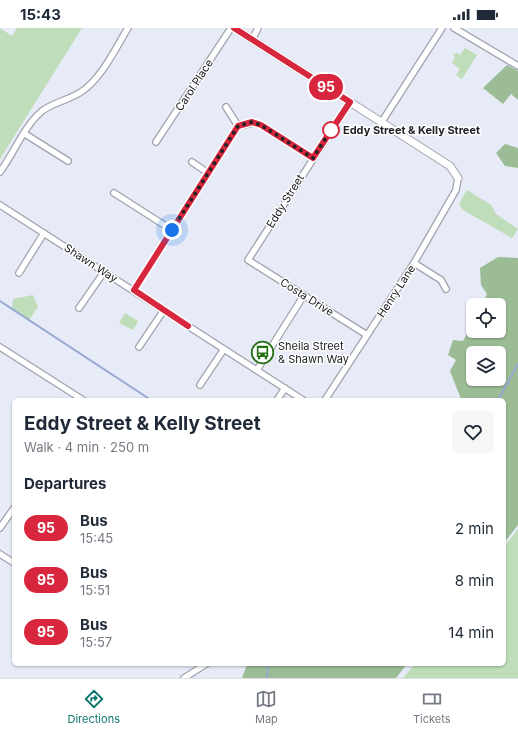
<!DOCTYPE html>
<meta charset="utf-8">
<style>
:root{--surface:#fff;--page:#f6f6f7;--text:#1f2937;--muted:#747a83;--line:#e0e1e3;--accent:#0f766e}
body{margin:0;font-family:Inter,sans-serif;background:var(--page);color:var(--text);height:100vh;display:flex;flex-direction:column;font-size:15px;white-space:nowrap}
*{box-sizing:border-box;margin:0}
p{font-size:13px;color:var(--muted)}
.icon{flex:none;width:22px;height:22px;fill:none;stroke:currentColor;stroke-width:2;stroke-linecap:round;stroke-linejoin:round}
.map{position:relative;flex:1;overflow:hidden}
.panel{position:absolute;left:12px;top:370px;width:494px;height:268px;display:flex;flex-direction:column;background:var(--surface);border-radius:6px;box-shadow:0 1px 3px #0004}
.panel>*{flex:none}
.badge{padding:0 8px;border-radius:13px;font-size:14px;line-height:26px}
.controls{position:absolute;left:466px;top:270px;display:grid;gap:8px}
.controls a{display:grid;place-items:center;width:40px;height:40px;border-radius:6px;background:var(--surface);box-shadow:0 1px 3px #0004;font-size:20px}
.you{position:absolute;width:20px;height:20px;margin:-10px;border:3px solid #fff;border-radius:50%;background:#1a73e8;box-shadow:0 0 0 6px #1a73e833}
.map>.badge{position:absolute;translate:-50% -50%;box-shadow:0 0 0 2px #fff}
h2{padding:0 12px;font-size:15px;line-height:36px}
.round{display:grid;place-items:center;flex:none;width:42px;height:42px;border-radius:6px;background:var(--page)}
.overview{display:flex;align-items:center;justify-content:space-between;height:68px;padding:0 12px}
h1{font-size:19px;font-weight:700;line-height:30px}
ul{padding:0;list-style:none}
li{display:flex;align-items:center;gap:12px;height:52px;padding:0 12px}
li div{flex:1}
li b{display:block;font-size:15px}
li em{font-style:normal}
li .badge{min-width:44px;font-weight:700;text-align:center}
.status{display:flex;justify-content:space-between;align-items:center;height:28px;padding:0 20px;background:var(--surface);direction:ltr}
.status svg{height:11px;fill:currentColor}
.tabs{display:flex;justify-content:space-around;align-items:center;height:56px;border-top:1px solid var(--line);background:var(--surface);font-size:11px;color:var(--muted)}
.tabs a{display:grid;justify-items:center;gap:2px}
.tabs .active{color:var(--accent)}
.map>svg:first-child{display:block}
.green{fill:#beddb8}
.forest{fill:#9bbc95;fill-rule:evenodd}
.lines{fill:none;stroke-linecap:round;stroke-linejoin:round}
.stream{stroke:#96a7d2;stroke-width:2}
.minor-casing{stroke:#9fa3ae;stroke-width:8}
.tertiary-casing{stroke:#9fa3ae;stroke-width:9}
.minor{stroke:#fff;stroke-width:5.5}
.tertiary{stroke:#fff;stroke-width:7}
.line-casing{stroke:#fff;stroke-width:9}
.line{stroke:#d7263d;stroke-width:6}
.walk{stroke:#212226;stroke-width:4;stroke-dasharray:0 7.2}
.stop-dot{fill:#fff;stroke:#d7263d;stroke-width:2}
.labels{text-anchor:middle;stroke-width:3;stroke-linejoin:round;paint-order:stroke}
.street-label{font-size:11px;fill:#212226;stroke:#fff}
.stop-label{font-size:11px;font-weight:bold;fill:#212226;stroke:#fff;text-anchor:start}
.poi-label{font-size:11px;fill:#212226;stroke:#fff;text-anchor:start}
</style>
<div class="status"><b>15:43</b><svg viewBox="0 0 49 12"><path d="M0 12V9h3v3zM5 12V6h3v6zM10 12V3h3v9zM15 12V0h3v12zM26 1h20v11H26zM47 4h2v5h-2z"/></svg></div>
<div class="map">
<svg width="518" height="650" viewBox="0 0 518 650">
<rect width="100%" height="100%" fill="#e7ebf7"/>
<path class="green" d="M0 0 12 8 17 0H82L0 131Z
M465 20 477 27 462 51 456 47 460 41 452 35 455 29 453 27 457 25 460 27Z
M467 162 491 177 496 186 518 201 512 210 463 182 459 176Z
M33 267 38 279 29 292 12 281 13 271Z
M125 285 138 293 133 302 119 295Z
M518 501V650H403L415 636H504V519Z"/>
<path class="forest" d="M507 37 518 43V72L511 66 503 76 483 60Z
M505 116 518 120V140L505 138 496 125Z
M498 229 518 230V497L504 515V372H460L461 371 450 343 456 332 448 327 453 312 463 313 473 294V303H499V277H482L487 266 481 257 480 240ZM473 325H499V351H473Z
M247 636H407L396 650H242Z"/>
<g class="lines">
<path class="stream" d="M0 273 151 372
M498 372 518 336
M267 650 268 636"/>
<defs>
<path id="minor" d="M454 0 518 38
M252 12 258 0
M350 74 248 232 367 307
M226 79 238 98
M381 95 442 0
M238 98 253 95 261 97 313 130
M25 106 68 133
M156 114 231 0
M192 134 208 145
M0 144C14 125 24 98 42 83 54 74 69 72 81 64 102 50 115 21 128 0
M114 165 172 202
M0 177 303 372
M414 235 441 252 446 261
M19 245 44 205
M134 262 238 98
M79 280 104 244
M0 319 83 372
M139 319 164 282
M257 342 304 267
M200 357 224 321
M277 372 285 360
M325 372 414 235 456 162 458 150
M0 500 14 480
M0 526 14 535
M184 650 206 636"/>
<path id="tertiary" d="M234 0 450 138 458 150"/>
</defs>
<use href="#minor" class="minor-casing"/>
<use href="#tertiary" class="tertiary-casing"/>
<use href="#minor" class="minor"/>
<use href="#tertiary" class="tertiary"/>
</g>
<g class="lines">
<defs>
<path id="line" d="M188 298 134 262 238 98 252 94 261 97 313 130 350 74 234 0"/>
</defs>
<use href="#line" class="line-casing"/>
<use href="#line" class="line"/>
<path class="walk" d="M172 202 238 98 252 94 261 97 313 130 331 102"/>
</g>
<defs>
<symbol id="bus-ring" viewBox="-11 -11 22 22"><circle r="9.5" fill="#fff" stroke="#236e10" stroke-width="1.5"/><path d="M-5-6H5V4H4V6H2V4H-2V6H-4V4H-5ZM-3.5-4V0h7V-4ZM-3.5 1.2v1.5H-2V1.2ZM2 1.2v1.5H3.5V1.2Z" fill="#236e10"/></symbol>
</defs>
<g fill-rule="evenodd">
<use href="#bus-ring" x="250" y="312" width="25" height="25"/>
</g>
<circle class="stop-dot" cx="331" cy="102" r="8"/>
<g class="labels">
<g class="street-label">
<text transform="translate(194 57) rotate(-57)" y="4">Carol Place</text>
<text transform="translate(285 173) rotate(-58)" y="4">Eddy Street</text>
<text transform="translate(91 235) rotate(33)" y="4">Shawn Way</text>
<text transform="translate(396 263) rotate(-57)" y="4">Henry Lane</text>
<text transform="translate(307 269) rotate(32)" y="4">Costa Drive</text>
</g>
<g class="stop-label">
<text x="343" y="106">Eddy Street &amp; Kelly Street</text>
</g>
<g class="poi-label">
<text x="278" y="322">Sheila Street<tspan x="278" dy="13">&amp; Shawn Way</tspan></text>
</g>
</g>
</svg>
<div class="controls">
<a><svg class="icon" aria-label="locate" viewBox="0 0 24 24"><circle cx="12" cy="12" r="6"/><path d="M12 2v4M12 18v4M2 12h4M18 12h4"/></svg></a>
<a><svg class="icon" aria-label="layers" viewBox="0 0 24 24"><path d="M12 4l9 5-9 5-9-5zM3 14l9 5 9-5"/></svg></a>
</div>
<div class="you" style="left:172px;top:202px"></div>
<b class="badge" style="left:326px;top:59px;background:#d7263d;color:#fff">95</b>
<section class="panel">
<div class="overview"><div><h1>Eddy Street &amp; Kelly Street</h1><p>Walk · 4 min · 250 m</p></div><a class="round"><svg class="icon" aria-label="heart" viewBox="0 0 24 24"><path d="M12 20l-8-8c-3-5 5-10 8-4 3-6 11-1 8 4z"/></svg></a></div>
<h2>Departures</h2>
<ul>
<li><span class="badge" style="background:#d7263d;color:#fff">95</span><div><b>Bus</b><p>15:45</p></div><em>2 min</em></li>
<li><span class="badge" style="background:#d7263d;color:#fff">95</span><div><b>Bus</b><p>15:51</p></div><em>8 min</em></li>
<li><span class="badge" style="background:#d7263d;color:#fff">95</span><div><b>Bus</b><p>15:57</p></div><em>14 min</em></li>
</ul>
</section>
</div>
<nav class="tabs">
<a class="active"><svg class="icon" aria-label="directions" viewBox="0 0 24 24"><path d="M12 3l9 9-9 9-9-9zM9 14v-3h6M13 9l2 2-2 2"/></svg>Directions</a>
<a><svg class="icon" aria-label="map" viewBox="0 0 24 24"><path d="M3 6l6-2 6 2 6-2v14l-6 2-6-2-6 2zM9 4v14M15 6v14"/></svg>Map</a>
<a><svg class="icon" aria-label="tickets" viewBox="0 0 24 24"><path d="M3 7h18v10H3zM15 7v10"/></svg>Tickets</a>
</nav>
